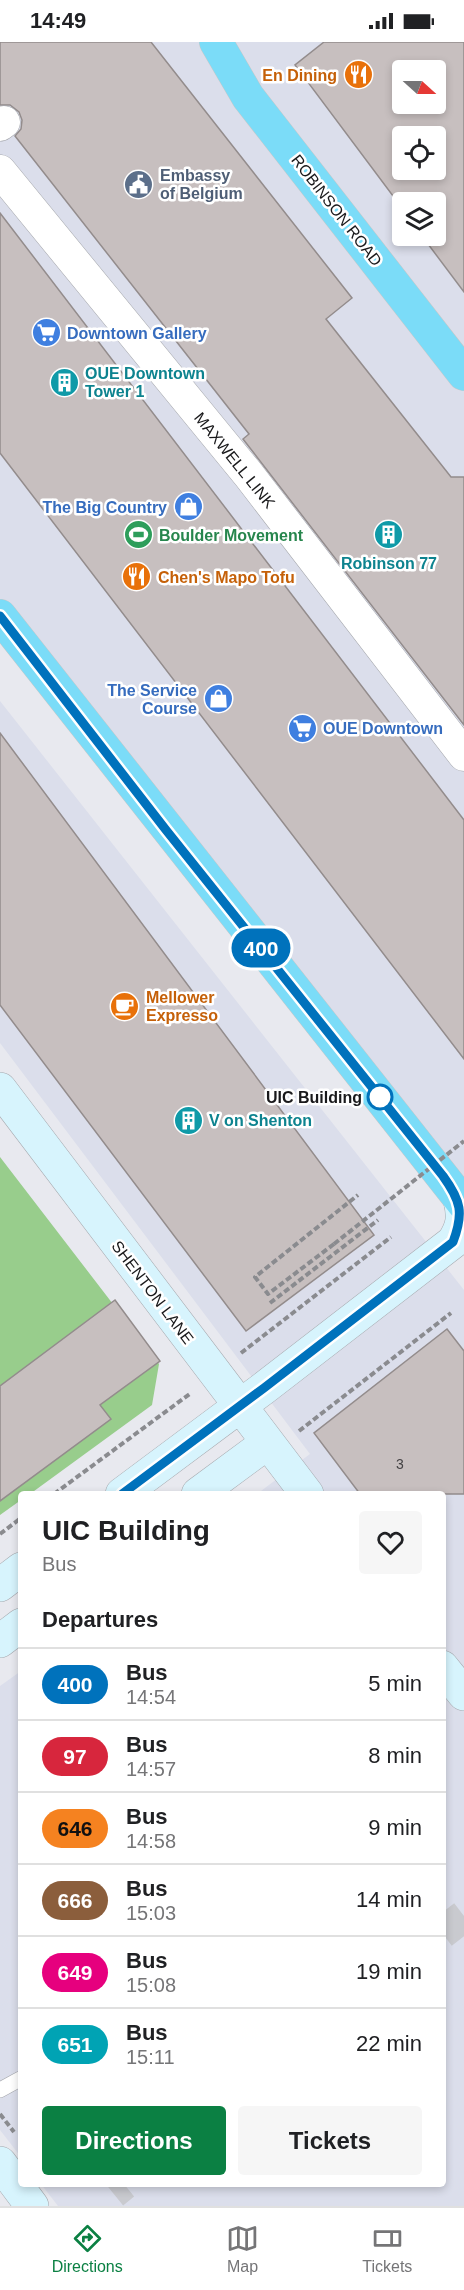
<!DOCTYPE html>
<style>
:root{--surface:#fff;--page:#f6f6f6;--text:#202124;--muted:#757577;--line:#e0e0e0;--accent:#0b8043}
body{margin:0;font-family:Arial,sans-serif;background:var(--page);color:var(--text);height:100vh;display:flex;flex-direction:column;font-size:22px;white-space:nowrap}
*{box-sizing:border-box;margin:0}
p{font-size:20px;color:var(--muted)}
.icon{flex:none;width:33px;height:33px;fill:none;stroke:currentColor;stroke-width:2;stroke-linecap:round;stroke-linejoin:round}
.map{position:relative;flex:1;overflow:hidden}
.sheet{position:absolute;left:18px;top:1449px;width:428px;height:696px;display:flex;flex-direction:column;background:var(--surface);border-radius:6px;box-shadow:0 3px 9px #0003}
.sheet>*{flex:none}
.badge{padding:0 12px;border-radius:20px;font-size:21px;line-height:39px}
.needle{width:39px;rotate:111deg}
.fabs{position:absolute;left:392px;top:18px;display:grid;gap:12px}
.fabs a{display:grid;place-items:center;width:54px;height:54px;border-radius:6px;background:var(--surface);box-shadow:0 3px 9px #0003;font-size:30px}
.map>.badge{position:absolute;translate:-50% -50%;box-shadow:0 0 0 3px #fff}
h2{padding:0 24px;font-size:22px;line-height:54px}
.round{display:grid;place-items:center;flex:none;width:63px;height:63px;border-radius:6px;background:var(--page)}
.overview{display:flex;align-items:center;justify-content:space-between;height:102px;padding:0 24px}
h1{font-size:28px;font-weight:700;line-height:45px}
.primary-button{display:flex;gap:12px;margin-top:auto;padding:12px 24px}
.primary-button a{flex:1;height:69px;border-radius:6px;background:var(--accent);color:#fff;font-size:24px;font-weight:700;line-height:69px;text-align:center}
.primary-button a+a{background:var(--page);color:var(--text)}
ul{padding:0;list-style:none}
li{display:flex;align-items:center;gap:18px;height:72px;padding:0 24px;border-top:2px solid var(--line)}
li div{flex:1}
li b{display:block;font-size:22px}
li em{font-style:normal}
li .badge{min-width:66px;font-weight:700;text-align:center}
.status{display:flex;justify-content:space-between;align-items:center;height:42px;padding:0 30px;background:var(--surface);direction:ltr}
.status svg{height:16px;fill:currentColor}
.tabs{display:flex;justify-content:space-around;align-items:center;height:84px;border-top:2px solid var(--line);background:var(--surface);font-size:16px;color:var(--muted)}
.tabs a{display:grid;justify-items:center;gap:3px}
.tabs .on{color:var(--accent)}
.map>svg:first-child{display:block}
.built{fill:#dbdeeb;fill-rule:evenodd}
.green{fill:#98cd8c}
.building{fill:#c7bfbf;stroke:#938c8c;stroke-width:1.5;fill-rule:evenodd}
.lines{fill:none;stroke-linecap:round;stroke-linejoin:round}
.street-tunnel{stroke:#c9cacf;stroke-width:32;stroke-dasharray:32 16;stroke-linecap:butt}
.lane-casing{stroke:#a6a8ad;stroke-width:16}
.street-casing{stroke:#a6a8ad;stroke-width:33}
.secondary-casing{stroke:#a6a8ad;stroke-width:34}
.highway-casing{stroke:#c8c8c8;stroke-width:34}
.path{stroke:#8a8b8f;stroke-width:4;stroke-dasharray:6 3;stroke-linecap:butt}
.lane{stroke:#fff;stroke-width:15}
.street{stroke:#fff;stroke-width:32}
.secondary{stroke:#d7f4fd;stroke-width:33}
.highway{stroke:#7bdcf8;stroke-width:33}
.path-bridge{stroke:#8a8b8f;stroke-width:4;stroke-dasharray:6 3;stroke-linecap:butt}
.line-casing{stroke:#fff;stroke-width:14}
.line{stroke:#0072bc;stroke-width:9}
.stop-dot{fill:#fff;stroke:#0072bc;stroke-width:3}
.labels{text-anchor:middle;stroke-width:5;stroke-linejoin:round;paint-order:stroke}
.number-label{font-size:14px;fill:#444244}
.food-label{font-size:16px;font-weight:bold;fill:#c56008;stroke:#fff;text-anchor:start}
.service-label{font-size:16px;font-weight:bold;fill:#4e5e75;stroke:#fff;text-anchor:start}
.street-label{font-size:16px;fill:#19191b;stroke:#fff}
.shop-label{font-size:16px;font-weight:bold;fill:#366cbe;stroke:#fff;text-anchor:start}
.culture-label{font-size:16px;font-weight:bold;fill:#0d838f;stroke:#fff;text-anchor:start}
.leisure-label{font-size:16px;font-weight:bold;fill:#27864d;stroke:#fff;text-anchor:start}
.stop-label{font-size:16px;font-weight:bold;fill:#19191b;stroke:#fff;text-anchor:end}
</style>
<div class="status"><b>14:49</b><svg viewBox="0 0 49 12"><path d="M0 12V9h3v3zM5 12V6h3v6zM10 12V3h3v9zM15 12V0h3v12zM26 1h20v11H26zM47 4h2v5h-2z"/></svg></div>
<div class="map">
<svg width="464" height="2164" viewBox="0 0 464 2164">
<rect width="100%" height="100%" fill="#e8e9ef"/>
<path class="built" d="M0 0H464V1162L0 574ZM402 28H435V62H402ZM402 94H435V128H402ZM402 160H435V194H402Z
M0 659 464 1248V2164H58L41 2142H442V1452H257L310 1412 0 1001Z
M21 1629V2115L0 2088V1644Z"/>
<path class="green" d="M0 1115 159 1322 152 1363 30 1452H21V1458L0 1473Z"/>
<path class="building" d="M0 0H151L352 256 326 277 451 435H464V683L243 397 249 392 15 94 21 87 22 78 19 70 10 63H0Z
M324 0H464V250L422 194H435V160H402V166L295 23ZM402 28H435V62H402ZM402 94H435V128H402Z
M0 171 464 778V1017L0 411Z
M0 691 374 1193 246 1289 0 963Z
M115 1258 160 1319 100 1363 111 1377 0 1459V1344Z
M447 1287 464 1309V1452H360L314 1391Z"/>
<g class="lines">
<path class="street-tunnel" d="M442 1891 464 1874
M113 2151 124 2142"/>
<defs>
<path id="lane" d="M0 2048 20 2037"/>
<path id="street" d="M0 83 4 80
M0 129 248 432 464 713"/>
<path id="secondary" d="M0 1047 307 1452
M122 1452 264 1346 453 1200C463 1185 464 1175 460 1158
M198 1452 267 1401
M0 1543 21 1527
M0 1599 21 1583
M442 1625 464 1652
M0 2121 32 2164"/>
<path id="highway" d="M216 0 248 55 464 332
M0 574 464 1162"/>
</defs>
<use href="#lane" class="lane-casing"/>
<use href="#street" class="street-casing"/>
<use href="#secondary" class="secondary-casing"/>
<use href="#highway" class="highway-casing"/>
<path class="path" d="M334 1202 268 1252 255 1235 358 1153
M270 1261 378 1178
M241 1311 391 1195
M299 1389 451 1271
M54 1452 191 1351
M0 1492 21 1476
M0 2072 14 2090"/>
<use href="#lane" class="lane"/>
<use href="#street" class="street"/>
<use href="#secondary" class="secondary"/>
<use href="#highway" class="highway"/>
<path class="path-bridge" d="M334 1202 464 1099"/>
</g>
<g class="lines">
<defs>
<path id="line" d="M0 574 166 788 443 1134C461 1159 464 1171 453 1200L264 1346 122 1452"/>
</defs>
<use href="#line" class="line-casing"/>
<use href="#line" class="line"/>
</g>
<defs>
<symbol id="restaurant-disc" viewBox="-11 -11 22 22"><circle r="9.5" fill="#e8710a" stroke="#fff"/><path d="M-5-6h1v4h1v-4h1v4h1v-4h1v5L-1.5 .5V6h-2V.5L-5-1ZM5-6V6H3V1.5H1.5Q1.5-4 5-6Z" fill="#fff"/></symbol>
<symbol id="civic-disc" viewBox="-11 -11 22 22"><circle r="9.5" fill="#5c6f8a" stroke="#fff"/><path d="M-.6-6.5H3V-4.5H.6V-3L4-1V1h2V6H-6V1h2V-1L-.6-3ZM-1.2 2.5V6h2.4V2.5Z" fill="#fff"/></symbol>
<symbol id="supermarket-disc" viewBox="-11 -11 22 22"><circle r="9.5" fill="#3f7fe0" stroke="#fff"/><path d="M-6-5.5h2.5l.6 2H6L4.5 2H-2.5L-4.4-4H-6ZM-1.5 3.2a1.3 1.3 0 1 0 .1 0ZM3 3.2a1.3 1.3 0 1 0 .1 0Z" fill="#fff"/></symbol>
<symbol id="building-disc" viewBox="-11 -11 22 22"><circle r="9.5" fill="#0f9aa8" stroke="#fff"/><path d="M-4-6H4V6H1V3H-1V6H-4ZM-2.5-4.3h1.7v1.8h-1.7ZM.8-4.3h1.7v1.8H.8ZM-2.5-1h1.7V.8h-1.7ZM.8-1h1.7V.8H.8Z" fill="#fff"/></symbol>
<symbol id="shop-disc" viewBox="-11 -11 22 22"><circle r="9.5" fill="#3f7fe0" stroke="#fff"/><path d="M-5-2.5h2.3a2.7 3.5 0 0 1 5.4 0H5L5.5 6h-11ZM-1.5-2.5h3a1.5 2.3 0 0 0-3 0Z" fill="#fff"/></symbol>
<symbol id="stadium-disc" viewBox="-11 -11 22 22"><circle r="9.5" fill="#2e9e5b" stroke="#fff"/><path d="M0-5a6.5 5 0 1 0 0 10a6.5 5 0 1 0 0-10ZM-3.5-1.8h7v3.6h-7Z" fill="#fff"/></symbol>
<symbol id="cafe-disc" viewBox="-11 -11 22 22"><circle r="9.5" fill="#e8710a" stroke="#fff"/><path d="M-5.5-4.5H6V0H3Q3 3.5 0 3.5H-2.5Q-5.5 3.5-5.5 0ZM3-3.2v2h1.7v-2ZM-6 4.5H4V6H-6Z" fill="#fff"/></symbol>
</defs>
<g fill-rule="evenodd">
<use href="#restaurant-disc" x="342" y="16" width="33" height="33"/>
<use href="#civic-disc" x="122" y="126" width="33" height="33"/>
<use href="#supermarket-disc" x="30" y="274" width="33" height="33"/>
<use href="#building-disc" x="48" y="324" width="33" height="33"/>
<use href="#shop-disc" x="172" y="448" width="33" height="33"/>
<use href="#stadium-disc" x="122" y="476" width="33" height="33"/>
<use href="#building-disc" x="372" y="476" width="33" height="33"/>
<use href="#restaurant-disc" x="120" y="518" width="33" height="33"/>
<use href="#shop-disc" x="202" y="640" width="33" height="33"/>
<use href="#supermarket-disc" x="286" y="670" width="33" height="33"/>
<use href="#cafe-disc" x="108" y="948" width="33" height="33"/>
<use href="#building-disc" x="172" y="1062" width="33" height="33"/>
</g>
<circle class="stop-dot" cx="380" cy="1055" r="12"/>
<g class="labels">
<g class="number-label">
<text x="400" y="1427">3</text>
</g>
<g class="food-label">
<text x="337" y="39" text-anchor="end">En Dining</text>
<text x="158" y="541">Chen's Mapo Tofu</text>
<text x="146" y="961">Mellower<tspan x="146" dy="18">Expresso</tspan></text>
</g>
<g class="service-label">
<text x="160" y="139">Embassy<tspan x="160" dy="18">of Belgium</tspan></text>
</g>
<g class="street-label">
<text transform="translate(337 168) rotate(52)" y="6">ROBINSON ROAD</text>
<text transform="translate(235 418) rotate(51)" y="6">MAXWELL LINK</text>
<text transform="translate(153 1250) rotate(53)" y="6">SHENTON LANE</text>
</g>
<g class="shop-label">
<text x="67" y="297">Downtown Gallery</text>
<text x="167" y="471" text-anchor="end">The Big Country</text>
<text x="197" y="654" text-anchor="end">The Service<tspan x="197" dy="18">Course</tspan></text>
<text x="323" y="692">OUE Downtown</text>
</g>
<g class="culture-label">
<text x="85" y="337">OUE Downtown<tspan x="85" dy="18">Tower 1</tspan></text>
<text x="389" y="527" text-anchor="middle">Robinson 77</text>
<text x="209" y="1084">V on Shenton</text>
</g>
<g class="leisure-label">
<text x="159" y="499">Boulder Movement</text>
</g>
<g class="stop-label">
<text x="362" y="1061">UIC Building</text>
</g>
</g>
</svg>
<div class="fabs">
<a><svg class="needle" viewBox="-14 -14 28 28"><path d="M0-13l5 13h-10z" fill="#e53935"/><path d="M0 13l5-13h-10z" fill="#757577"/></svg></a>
<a><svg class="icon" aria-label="locate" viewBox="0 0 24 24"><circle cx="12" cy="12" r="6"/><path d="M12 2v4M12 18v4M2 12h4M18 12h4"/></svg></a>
<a><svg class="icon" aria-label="layers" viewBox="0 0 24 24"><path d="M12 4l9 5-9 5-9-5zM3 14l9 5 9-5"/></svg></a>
</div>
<b class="badge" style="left:261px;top:906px;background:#0072bc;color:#fff">400</b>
<section class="sheet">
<div class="overview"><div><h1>UIC Building</h1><p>Bus</p></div><a class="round"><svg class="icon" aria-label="heart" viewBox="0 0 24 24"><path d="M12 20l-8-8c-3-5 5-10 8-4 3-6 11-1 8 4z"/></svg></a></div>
<h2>Departures</h2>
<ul>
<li><span class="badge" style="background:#0072bc;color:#fff">400</span><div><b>Bus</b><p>14:54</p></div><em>5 min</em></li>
<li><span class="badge" style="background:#d7263d;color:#fff">97</span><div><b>Bus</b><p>14:57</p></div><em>8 min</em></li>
<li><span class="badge" style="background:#f58220;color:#111">646</span><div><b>Bus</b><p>14:58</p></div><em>9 min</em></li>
<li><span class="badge" style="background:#8b5e3c;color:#fff">666</span><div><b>Bus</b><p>15:03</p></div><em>14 min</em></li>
<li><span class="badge" style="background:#e6007e;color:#fff">649</span><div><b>Bus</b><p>15:08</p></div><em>19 min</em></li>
<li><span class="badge" style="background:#00a3b4;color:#fff">651</span><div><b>Bus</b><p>15:11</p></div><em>22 min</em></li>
</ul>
<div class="primary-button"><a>Directions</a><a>Tickets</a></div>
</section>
</div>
<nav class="tabs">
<a class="on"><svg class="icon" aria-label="directions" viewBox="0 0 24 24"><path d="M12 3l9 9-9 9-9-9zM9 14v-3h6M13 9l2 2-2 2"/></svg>Directions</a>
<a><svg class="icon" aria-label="map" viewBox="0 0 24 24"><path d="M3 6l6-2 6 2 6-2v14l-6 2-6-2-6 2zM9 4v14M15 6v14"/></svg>Map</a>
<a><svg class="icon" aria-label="tickets" viewBox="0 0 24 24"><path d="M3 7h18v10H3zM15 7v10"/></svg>Tickets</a>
</nav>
